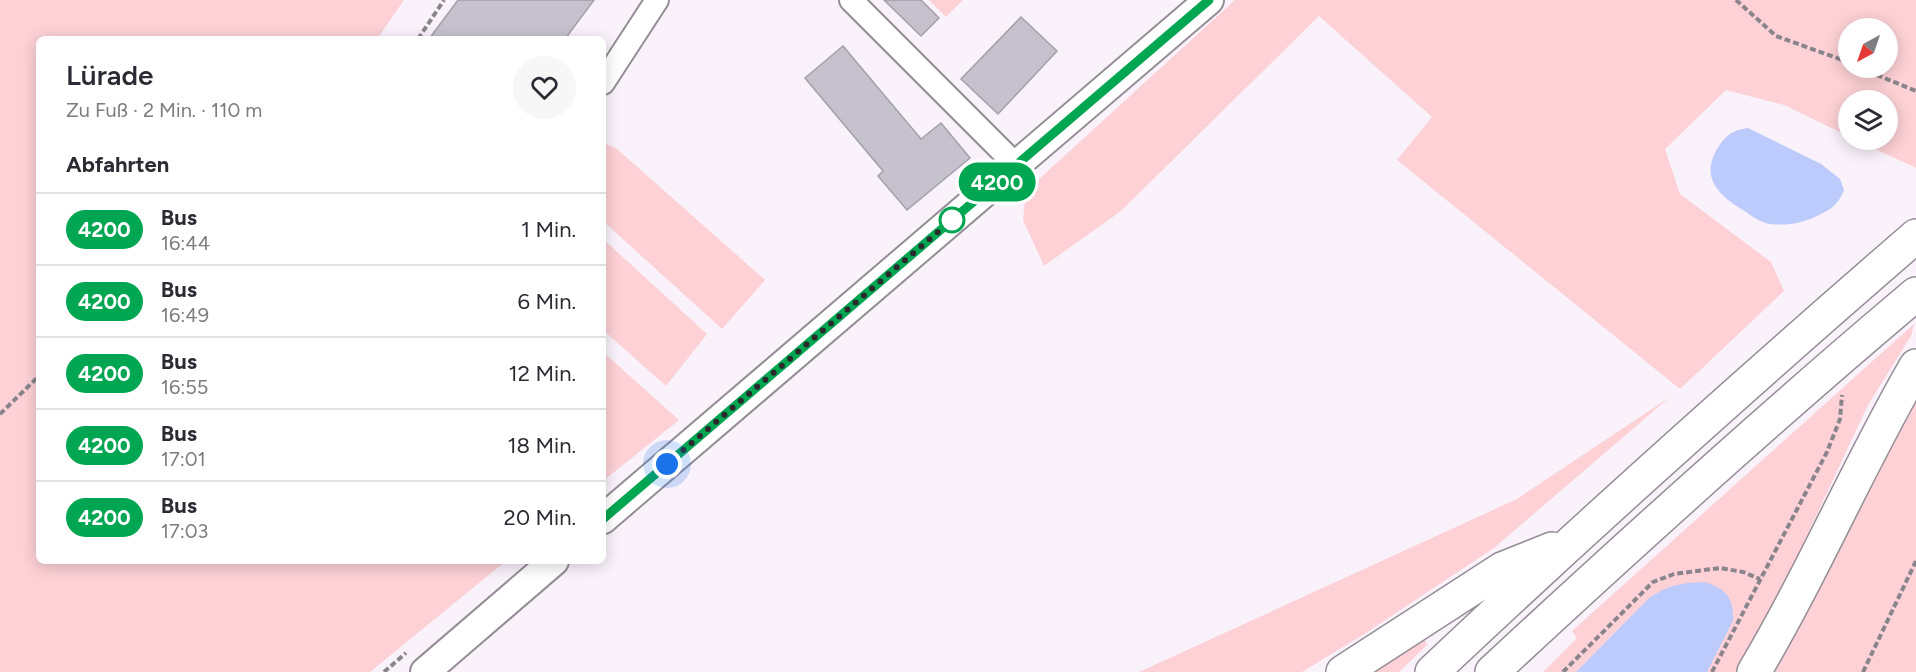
<!DOCTYPE html>
<html lang="de">
<meta charset="utf-8">
<style>
:root{--surface:#fff;--page:#f7f7f7;--text:#2b2b33;--muted:#7c7c81;--line:#e1e1e2}
body{margin:0;font-family:Figtree,sans-serif;background:var(--page);color:var(--text);height:100vh;display:flex;flex-direction:column;font-size:22px;white-space:nowrap}
*{box-sizing:border-box;margin:0}
p{font-size:20px;color:var(--muted)}
.icon{flex:none;width:33px;height:33px;fill:none;stroke:currentColor;stroke-width:2;stroke-linecap:round;stroke-linejoin:round}
.map{position:relative;flex:1;overflow:hidden}
.side{position:absolute;left:36px;top:36px;width:570px;height:528px;display:flex;flex-direction:column;background:var(--surface);border-radius:9px;box-shadow:0 3px 15px #0003}
.side>*{flex:none}
.badge{padding:0 12px;border-radius:20px;font-size:21px;line-height:39px}
.needle{width:39px;rotate:220deg}
.controls{position:absolute;left:1838px;top:18px;display:grid;gap:12px}
.controls a{display:grid;place-items:center;width:60px;height:60px;border-radius:50%;background:var(--surface);box-shadow:0 3px 15px #0003;font-size:30px}
.you{position:absolute;width:30px;height:30px;margin:-15px;border:4px solid #fff;border-radius:50%;background:#1a73e8;box-shadow:0 0 0 9px #1a73e833}
.map>.badge{position:absolute;translate:-50% -50%;box-shadow:0 0 0 3px #fff}
h2{padding:0 30px;font-size:22px;line-height:54px}
.round{display:grid;place-items:center;flex:none;width:63px;height:63px;border-radius:32px;background:var(--page)}
.head{display:flex;align-items:center;justify-content:space-between;height:102px;padding:0 30px}
h1{font-size:28px;font-weight:600;line-height:45px}
ul{padding:0;list-style:none}
li{display:flex;align-items:center;gap:18px;height:72px;padding:0 30px;border-top:2px solid var(--line)}
li div{flex:1}
li b{display:block;font-size:22px}
li em{font-style:normal}
li .badge{min-width:66px;font-weight:700;text-align:center}
.map>svg:first-child{display:block}
.green{fill:#fdd1d6;fill-rule:evenodd}
.water{fill:#bccafc}
.building{fill:#c5c2cd;stroke:#a2a0aa;stroke-width:1.5}
.lines{fill:none;stroke-linecap:round;stroke-linejoin:round}
.minor-casing{stroke:#958d96;stroke-width:26}
.major-casing{stroke:#958d96;stroke-width:32}
.highway-casing{stroke:#958d96;stroke-width:36}
.path{stroke:#8a848b;stroke-width:4;stroke-dasharray:6 3;stroke-linecap:butt}
.minor{stroke:#fff;stroke-width:22}
.major{stroke:#fff;stroke-width:28}
.highway{stroke:#fff;stroke-width:33}
.line-casing{stroke:#fff;stroke-width:14}
.line{stroke:#00a651;stroke-width:9}
.walk{stroke:#2c292d;stroke-width:6;stroke-dasharray:0 10.8}
.stop-dot{fill:#fff;stroke:#00a651;stroke-width:3}
</style>
<div class="map">
<svg width="1916" height="672" viewBox="0 0 1916 672">
<rect width="100%" height="100%" fill="#faf2fb"/>
<path class="green" d="M0 0H404L377 39H39V561H506L370 672H0Z
M929 0H963L946 17Z
M1235 0H1916V168L1856 140H1887V100H1848V136L1784 105 1726 90 1665 149 1680 194 1771 262 1784 291 1680 389 1397 160 1432 117 1319 16 1121 211 1044 266 1023 220 1026 191ZM1848 28H1887V68H1848Z
M603 143 616 148 765 280 722 329 603 221Z
M603 239 707 334 666 386 603 330Z
M1914 324 1911 336 1868 405 1773 608 1736 672H1707L1733 621 1648 599 1576 672H1543L1577 638 1572 631Z
M603 352 679 420 603 481Z
M1916 381V672H1772L1801 623 1856 493Z
M1670 397 1494 548 1366 633 1302 672H1139L1517 499Z
M1423 637 1427 645 1399 672H1368Z"/>
<path class="water" d="M1748 128 1821 164 1840 179 1844 190C1839 203 1832 209 1819 215 1803 223 1789 226 1770 224 1762 223 1753 217 1746 212 1722 198 1700 180 1716 151 1725 136 1731 130 1748 128Z
M1705 582C1726 589 1734 598 1733 621L1707 672H1576L1648 599C1668 585 1681 583 1705 582Z"/>
<path class="building" d="M458 0H594L565 39H429Z
M884 0H921L939 18 921 36Z
M1021 17 1057 51 998 114 961 79Z
M843 46 921 139 941 123 970 158 907 210 878 176 883 171 805 78Z"/>
<g class="lines">
<defs>
<path id="minor" d="M851 0 1016 165
M603 83 657 0"/>
<path id="major" d="M603 519 1209 0
M425 672 554 561"/>
<path id="highway" d="M1343 672 1502 569 1552 549
M1432 672C1590 523 1752 378 1916 236
M1492 672C1631 543 1771 416 1916 294
M1754 672C1813 573 1858 466 1916 366"/>
</defs>
<use href="#minor" class="minor-casing"/>
<use href="#major" class="major-casing"/>
<use href="#highway" class="highway-casing"/>
<path class="path" d="M1736 0 1776 36 1848 62
M418 39 444 0
M1860 68 1916 91
M0 414 39 376
M384 672 406 653
M1563 672 1653 582 1674 574 1720 568 1743 572 1760 579
M1712 672 1827 452 1840 419 1842 395
M1863 672 1916 561"/>
<use href="#minor" class="minor"/>
<use href="#major" class="major"/>
<use href="#highway" class="highway"/>
</g>
<g class="lines">
<defs>
<path id="line" d="M603 519 1209 0"/>
</defs>
<use href="#line" class="line-casing"/>
<use href="#line" class="line"/>
<path class="walk" d="M667 464 952 220"/>
</g>
<circle class="stop-dot" cx="952" cy="220" r="12"/>
</svg>
<div class="controls">
<a><svg class="needle" viewBox="-14 -14 28 28"><path d="M0-13l5 13h-10z" fill="#e53935"/><path d="M0 13l5-13h-10z" fill="#7c7c81"/></svg></a>
<a><svg class="icon" aria-label="layers" viewBox="0 0 24 24"><path d="M12 4l9 5-9 5-9-5zM3 14l9 5 9-5"/></svg></a>
</div>
<div class="you" style="left:667px;top:464px"></div>
<b class="badge" style="left:997px;top:182px;background:#00a651;color:#fff">4200</b>
<section class="side">
<div class="head"><div><h1>Lürade</h1><p>Zu Fuß · 2 Min. · 110 m</p></div><a class="round"><svg class="icon" aria-label="heart" viewBox="0 0 24 24"><path d="M12 20l-8-8c-3-5 5-10 8-4 3-6 11-1 8 4z"/></svg></a></div>
<h2>Abfahrten</h2>
<ul>
<li><span class="badge" style="background:#00a651;color:#fff">4200</span><div><b>Bus</b><p>16:44</p></div><em>1 Min.</em></li>
<li><span class="badge" style="background:#00a651;color:#fff">4200</span><div><b>Bus</b><p>16:49</p></div><em>6 Min.</em></li>
<li><span class="badge" style="background:#00a651;color:#fff">4200</span><div><b>Bus</b><p>16:55</p></div><em>12 Min.</em></li>
<li><span class="badge" style="background:#00a651;color:#fff">4200</span><div><b>Bus</b><p>17:01</p></div><em>18 Min.</em></li>
<li><span class="badge" style="background:#00a651;color:#fff">4200</span><div><b>Bus</b><p>17:03</p></div><em>20 Min.</em></li>
</ul>
</section>
</div>
